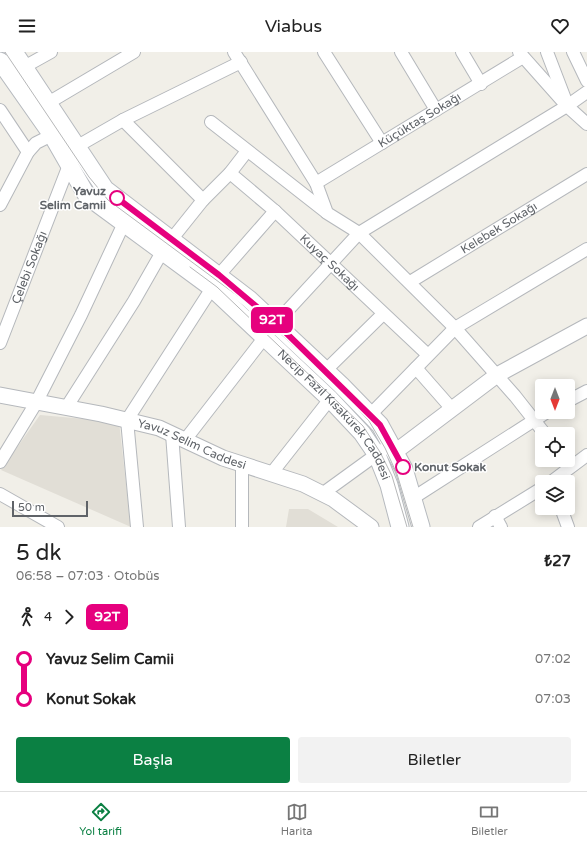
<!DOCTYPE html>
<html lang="tr">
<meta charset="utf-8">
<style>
:root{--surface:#fff;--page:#f2f2f2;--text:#222;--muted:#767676;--line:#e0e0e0;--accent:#0b8043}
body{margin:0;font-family:"Varela Round",sans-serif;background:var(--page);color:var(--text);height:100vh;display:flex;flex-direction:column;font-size:15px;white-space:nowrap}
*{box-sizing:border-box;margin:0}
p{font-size:13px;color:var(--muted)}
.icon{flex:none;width:22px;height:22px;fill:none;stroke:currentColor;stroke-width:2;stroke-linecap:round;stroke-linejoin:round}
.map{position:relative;height:475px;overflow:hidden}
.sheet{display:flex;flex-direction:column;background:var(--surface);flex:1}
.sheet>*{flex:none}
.badge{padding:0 8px;border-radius:6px;font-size:14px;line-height:26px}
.needle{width:26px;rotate:180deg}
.buttons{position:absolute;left:535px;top:327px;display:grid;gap:8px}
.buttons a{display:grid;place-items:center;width:40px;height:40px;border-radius:4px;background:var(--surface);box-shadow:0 2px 10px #0003;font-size:20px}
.scale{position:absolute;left:12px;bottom:10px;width:76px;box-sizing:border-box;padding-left:4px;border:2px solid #5f6368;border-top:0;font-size:11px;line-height:14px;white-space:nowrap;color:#5f6368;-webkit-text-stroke:3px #fff;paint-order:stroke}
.map>.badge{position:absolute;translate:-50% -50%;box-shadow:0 0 0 2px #fff}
.legs{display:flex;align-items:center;gap:6px;height:44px;padding:0 16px;font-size:13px}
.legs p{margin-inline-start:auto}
.overview{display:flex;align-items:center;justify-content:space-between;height:68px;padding:0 16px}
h1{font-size:22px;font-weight:600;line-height:30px}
.cta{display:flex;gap:8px;margin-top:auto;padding:8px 16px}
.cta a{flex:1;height:46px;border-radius:4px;background:var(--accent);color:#fff;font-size:16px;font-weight:600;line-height:46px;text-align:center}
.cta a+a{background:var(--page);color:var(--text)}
ul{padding:0 16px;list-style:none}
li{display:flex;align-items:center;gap:14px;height:40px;font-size:15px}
li i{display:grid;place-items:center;width:6px;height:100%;margin:0 5px;background:currentColor}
li i::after{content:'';width:10px;height:10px;margin:-5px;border:3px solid;border-radius:50%;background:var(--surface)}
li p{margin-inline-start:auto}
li:first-child i{background:linear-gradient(#0000 50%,currentColor 0)}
li:last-child i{background:linear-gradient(currentColor 50%,#0000 0)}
header{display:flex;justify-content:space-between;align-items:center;height:52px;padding:0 16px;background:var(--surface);font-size:18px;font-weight:600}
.tabs{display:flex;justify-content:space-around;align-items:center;height:56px;border-top:1px solid var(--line);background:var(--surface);font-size:11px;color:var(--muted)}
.tabs a{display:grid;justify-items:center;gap:2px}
.tabs .current{color:var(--accent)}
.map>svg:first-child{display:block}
.education{fill:#e1ded6}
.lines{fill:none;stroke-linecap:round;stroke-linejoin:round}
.minor-casing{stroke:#b5b8bc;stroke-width:14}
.tertiary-casing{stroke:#b5b8bc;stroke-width:17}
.secondary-casing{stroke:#b6babf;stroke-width:19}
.minor{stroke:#fff;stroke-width:12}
.tertiary{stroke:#fff;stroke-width:15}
.secondary{stroke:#fff;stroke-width:17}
.tram{stroke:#b6b7b8;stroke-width:1}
.line-1-casing{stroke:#fff;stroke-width:9}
.line-1{stroke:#e6007e;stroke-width:6}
.stop-1-dot{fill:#fff;stroke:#e6007e;stroke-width:2}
.labels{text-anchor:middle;stroke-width:3;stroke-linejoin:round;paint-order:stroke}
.street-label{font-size:12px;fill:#5f6368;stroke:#fff}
.stop-label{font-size:12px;font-weight:bold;fill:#5f6368;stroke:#fff;text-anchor:end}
</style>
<header><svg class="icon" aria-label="menu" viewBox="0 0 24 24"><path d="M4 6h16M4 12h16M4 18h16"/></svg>Viabus<svg class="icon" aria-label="heart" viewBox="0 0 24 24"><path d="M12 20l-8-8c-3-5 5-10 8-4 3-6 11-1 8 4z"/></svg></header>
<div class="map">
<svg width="587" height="475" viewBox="0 0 587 475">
<rect width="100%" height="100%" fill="#f1efe8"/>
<path class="education" d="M40 363 119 370 131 475 1 418Z
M289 457H308L338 475H286Z"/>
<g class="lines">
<defs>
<g id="minor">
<path d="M234 0 316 131 327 161 359 181 455 276 515 344 545 382"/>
<path d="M324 0 382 91"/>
<path d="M401 0 436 58"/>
<path d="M462 0 481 32"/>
<path d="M519 0 567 54 587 72"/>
<path d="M547 0 565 47"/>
<path d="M573 0 587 29"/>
<path d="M24 15 51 0"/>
<path d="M48 51 134 0"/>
<path d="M0 58 28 100"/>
<path d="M123 68 203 148"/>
<path d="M211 70 326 160"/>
<path id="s1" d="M230 121 275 159 428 303"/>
<path id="s2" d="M316 131 523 5"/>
<path d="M0 153 28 100 36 91 52 83"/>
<path d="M171 188 203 148 230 121 247 99"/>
<path d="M219 223 275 159"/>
<path id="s3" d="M410 230 587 122"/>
<path d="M276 271 359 181 567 54 587 40"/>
<path id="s4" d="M0 291 76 95 123 68 241 10"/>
<path d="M416 316 452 357"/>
<path d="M326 318 383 262"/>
<path d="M568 349 587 339"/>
<path d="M66 356 134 249 162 200"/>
<path d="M370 363 455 276 587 197"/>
<path d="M172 382 179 475"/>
<path d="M185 388 264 286"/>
<path d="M0 410 36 351 81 263 124 171"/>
<path d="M242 412V475"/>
<path d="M271 422 330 347"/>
<path d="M551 430 587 403"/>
<path d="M0 442 58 475"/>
<path d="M322 442 391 392"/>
<path d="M413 446 547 360"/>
<path d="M561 456 568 475"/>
<path d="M495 464 501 475"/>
<path d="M137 475 127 368 212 236"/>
<path d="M479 475 542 436"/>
</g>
<g id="tertiary">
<path id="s5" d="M0 343 101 362 159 376 223 406 303 432 333 447 371 475"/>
<path d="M395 400 497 323 587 274"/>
</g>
<g id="secondary">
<path d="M14 0 105 137 249 247 341 333 380 373 404 417 421 475"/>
<path id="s6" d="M0 9 52 83 87 144 212 236 330 347 362 381 377 403 389 433 400 475"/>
</g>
</defs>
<use href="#minor" class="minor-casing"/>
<use href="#tertiary" class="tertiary-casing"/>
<use href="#secondary" class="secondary-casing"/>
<use href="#minor" class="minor"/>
<use href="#tertiary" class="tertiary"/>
<use href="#secondary" class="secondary"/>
<path class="tram" d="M5 0 89 125 108 148 246 250 336 333 369 369 385 396 397 422 413 475
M190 215 217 235 363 374 380 400 392 424 407 475"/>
</g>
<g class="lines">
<defs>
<path id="line-1" d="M117 146 219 223 276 271 380 373 403 415"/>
</defs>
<use href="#line-1" class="line-1-casing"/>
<use href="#line-1" class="line-1"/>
</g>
<g class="stop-1-dot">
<circle cx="117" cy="146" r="7"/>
<circle cx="403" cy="415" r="7"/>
</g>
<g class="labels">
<g class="street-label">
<text dy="4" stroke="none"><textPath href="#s2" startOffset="121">Küçüktaş Sokağı</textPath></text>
<text dy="4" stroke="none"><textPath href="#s3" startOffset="104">Kelebek Sokağı</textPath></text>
<text dy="4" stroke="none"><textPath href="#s1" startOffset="134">Kuyaç Sokağı</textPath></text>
<text dy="4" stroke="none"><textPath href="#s4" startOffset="81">Çelebi Sokağı</textPath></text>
<text dy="4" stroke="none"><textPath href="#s6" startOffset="493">Necip Fazıl Kısakürek Caddesi</textPath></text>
<text dy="4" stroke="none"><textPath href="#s5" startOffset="199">Yavuz Selim Caddesi</textPath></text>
</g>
<g class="stop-label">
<text x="106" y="143">Yavuz<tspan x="106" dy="14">Selim Camii</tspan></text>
<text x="414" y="419" text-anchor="start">Konut Sokak</text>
</g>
</g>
</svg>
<div class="buttons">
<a><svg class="needle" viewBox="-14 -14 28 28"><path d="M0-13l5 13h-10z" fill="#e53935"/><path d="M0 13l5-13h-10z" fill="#767676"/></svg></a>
<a><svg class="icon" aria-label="locate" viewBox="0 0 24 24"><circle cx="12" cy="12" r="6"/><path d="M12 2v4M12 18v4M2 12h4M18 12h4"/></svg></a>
<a><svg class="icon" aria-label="layers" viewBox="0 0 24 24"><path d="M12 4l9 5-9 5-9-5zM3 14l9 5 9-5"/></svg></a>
</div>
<div class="scale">50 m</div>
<b class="badge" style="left:272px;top:268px;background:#e6007e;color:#fff">92T</b>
</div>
<section class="sheet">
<div class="overview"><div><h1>5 dk</h1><p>06:58 – 07:03 · Otobüs</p></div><b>₺27</b></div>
<div class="legs"><svg class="icon" aria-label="walk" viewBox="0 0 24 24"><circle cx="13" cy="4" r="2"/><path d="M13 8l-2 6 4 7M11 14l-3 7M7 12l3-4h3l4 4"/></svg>4<svg class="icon" aria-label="forward" viewBox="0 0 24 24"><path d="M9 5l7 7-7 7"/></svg><b class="badge" style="background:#e6007e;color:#fff">92T</b></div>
<ul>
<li><i style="color:#e6007e"></i><b>Yavuz Selim Camii</b><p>07:02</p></li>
<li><i style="color:#e6007e"></i><b>Konut Sokak</b><p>07:03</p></li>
</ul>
<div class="cta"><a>Başla</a><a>Biletler</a></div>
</section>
<nav class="tabs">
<a class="current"><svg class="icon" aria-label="directions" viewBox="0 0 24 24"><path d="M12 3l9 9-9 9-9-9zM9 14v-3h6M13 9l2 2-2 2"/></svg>Yol tarifi</a>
<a><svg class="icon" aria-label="map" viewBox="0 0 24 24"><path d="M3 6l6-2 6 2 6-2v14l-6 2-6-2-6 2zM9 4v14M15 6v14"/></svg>Harita</a>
<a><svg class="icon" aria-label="tickets" viewBox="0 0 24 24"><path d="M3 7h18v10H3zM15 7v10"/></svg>Biletler</a>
</nav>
